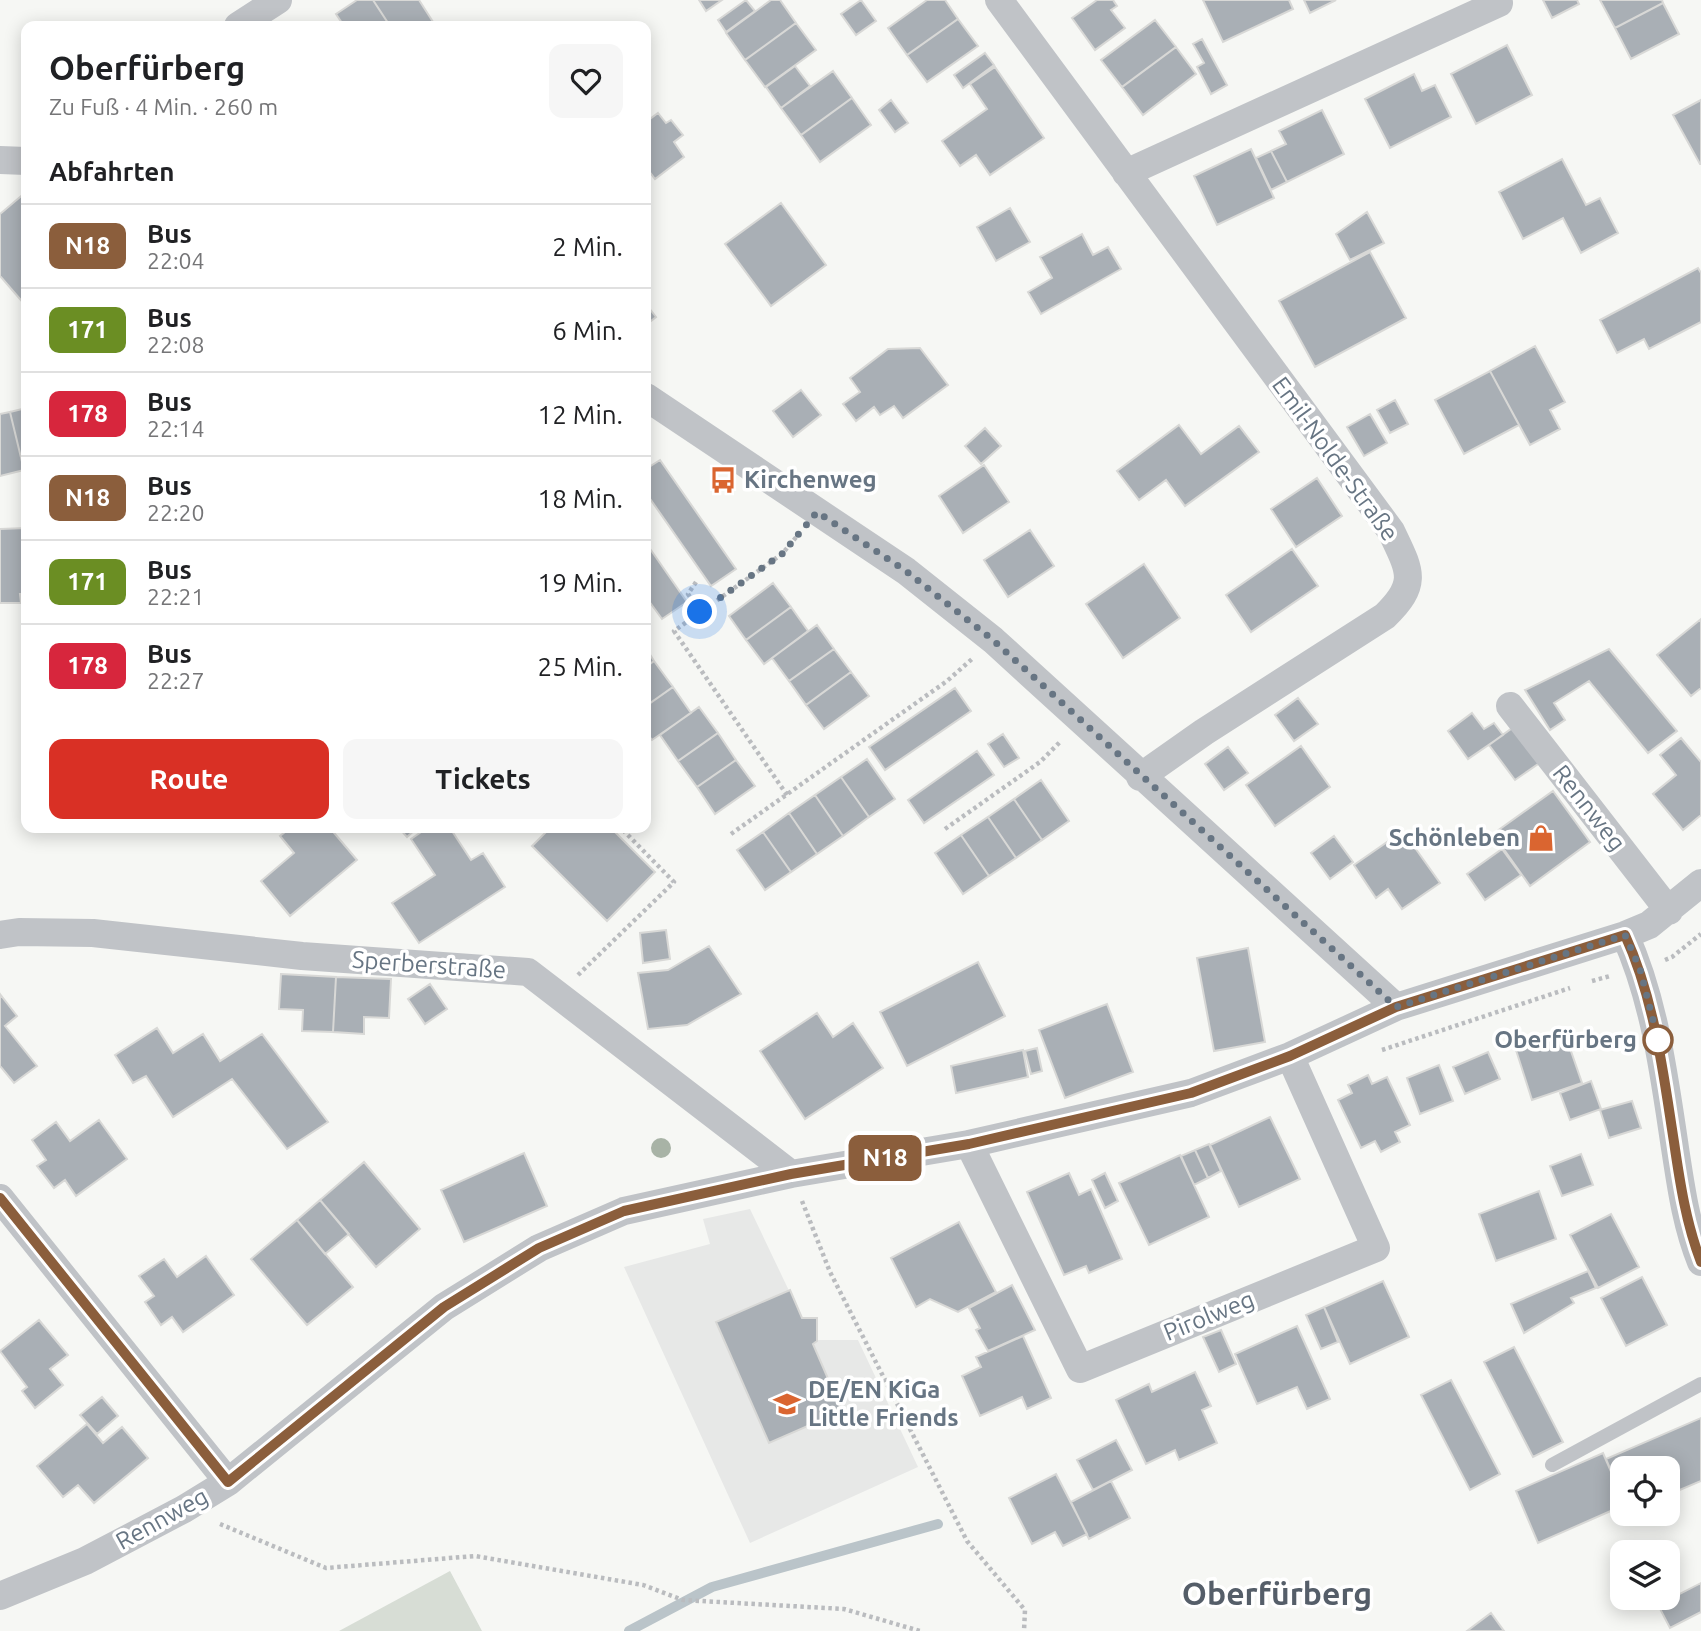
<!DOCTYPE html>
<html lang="de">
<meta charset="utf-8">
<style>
:root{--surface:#fff;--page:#f6f6f6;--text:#202124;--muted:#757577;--line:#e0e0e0;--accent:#d93025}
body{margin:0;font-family:Ubuntu,sans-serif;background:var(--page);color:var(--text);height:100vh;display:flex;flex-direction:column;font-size:26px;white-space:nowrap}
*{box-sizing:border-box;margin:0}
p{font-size:23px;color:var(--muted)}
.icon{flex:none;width:38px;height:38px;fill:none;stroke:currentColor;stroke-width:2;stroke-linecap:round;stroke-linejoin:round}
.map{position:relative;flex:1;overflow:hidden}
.drawer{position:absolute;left:21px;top:21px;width:630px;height:812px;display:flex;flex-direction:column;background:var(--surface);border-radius:14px;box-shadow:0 4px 18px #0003}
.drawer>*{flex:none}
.badge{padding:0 14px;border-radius:10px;font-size:24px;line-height:46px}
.controls{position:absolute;left:1610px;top:1456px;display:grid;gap:14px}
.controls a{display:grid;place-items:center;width:70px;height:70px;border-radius:14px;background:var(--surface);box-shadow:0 4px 18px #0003;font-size:35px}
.you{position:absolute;width:35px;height:35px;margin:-18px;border:5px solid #fff;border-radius:50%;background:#1a73e8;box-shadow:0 0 0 10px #1a73e833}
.map>.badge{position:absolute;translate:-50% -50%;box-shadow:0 0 0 4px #fff}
h2{padding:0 28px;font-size:26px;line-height:63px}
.round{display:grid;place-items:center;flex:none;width:74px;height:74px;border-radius:14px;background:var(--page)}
.summary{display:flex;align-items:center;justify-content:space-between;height:119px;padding:0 28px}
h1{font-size:33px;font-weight:700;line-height:52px}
.action{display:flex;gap:14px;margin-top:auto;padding:14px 28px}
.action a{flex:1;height:80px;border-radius:14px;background:var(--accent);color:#fff;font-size:28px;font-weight:700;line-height:80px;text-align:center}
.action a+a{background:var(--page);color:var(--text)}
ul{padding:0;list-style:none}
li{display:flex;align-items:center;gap:21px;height:84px;padding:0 28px;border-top:2px solid var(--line)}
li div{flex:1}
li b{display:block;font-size:26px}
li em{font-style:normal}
li .badge{min-width:77px;font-weight:700;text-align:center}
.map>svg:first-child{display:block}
.built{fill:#e7e8e7}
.green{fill:#d7ddd5}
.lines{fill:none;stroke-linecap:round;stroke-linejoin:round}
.stream{stroke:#bac4c9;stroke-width:10}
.building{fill:#a9afb5;stroke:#d8d8d6;stroke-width:2}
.path{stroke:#babcbf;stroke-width:4.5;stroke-dasharray:3.5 3.5;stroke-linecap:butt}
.service{stroke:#c0c3c7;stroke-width:14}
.minor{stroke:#c0c3c7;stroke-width:28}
.tree{fill:#a8b3a6}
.line-casing{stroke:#fff;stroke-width:16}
.line{stroke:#8b5e3c;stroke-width:10}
.walk{stroke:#677583;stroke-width:7;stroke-dasharray:0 12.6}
.stop-dot{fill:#fff;stroke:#8b5e3c;stroke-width:3.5}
.labels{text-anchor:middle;stroke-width:7;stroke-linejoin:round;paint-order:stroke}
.street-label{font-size:24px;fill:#677583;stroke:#fff}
.poi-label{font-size:24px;font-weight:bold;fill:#677583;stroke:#fff;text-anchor:start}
.stop-label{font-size:24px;font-weight:bold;fill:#677583;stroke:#fff;text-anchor:end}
.district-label{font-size:32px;font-weight:bold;fill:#555e69;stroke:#fff}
</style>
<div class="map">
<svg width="1701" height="1631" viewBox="0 0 1701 1631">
<rect width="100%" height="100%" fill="#f6f7f4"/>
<path class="built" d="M750 1209 802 1318H817V1340H858L918 1467 750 1543 624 1267 710 1244 703 1219Z"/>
<path class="green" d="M450 1571 482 1631H339Z"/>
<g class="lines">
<path class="stream" d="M629 1631 712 1587 938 1524"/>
</g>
<path class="building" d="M357 0H373L390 26H344L336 14Z
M373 0H419L435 25 390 26Z
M699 0H722L706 11Z
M746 0 755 11 726 32 718 20Z
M771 0H780L796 23 745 60 726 33Z
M861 0 876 21 856 35 841 14Z
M927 0H945L958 19 907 55 888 28Z
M1097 0H1113L1117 6 1111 10 1125 28 1095 50 1072 18Z
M1203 0H1289L1293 9 1223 42Z
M1304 0H1336L1310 13Z
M1543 0H1577L1579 4 1552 18Z
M1600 0H1662L1663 3 1615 28Z
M1663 3 1679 34 1631 59 1615 28Z
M958 19 978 46 927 82 907 55Z
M1155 20 1176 47 1122 87 1101 60Z
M796 23 816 50 765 87 745 60Z
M1202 39 1227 85 1211 94 1197 67 1204 63 1193 44Z
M1507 45 1532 95 1476 124 1451 74Z
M1176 47 1196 74 1143 115 1122 87Z
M985 53 994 65 963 88 954 75Z
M795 66 810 86 781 108 766 87Z
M995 67 1044 138 990 175 976 155 960 166 942 141 987 109 970 84Z
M833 71 852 98 801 135 781 108Z
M1414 74 1422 91 1435 85 1451 117 1390 148 1365 99Z
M852 98 871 125 820 162 801 135Z
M891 100 908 123 895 132 879 110Z
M1701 100V164H1700L1673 115Z
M1322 110 1344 154 1287 182 1271 151 1286 144 1279 131Z
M658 113 666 123 671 120 683 135 674 142 684 157 655 179 646 167V122Z
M1251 149 1274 198 1217 225 1194 176Z
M1271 151 1287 182 1271 190 1256 158Z
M1562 159 1586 205 1600 198 1618 233 1581 253 1563 218 1523 239 1499 192Z
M26 192V306L0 276V214Z
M781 203 826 265 771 306 725 244Z
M1010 208 1030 242 996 261 977 227Z
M1367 212 1384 243 1350 260 1336 234Z
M1082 234 1093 255 1108 247 1121 269 1041 314 1028 292 1052 278 1040 257Z
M1370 252 1406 318 1315 367 1279 301Z
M1698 268 1701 273V322L1649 349 1644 339 1617 353 1600 320Z
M646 304 656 317 646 325Z
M1535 346 1565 402 1550 410 1560 429 1530 445 1490 371Z
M920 348 948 385 903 418 894 406 880 415 874 407 856 421 843 404 860 392 850 378 888 349Z
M1490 371 1519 425 1464 454 1435 400Z
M801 390 821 415 793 437 773 411Z
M1395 400 1408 424 1390 433 1377 410Z
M26 408V469L24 470 10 412Z
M10 412 24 470 0 476V414Z
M1370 414 1387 443 1364 456 1347 427Z
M1179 425 1201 454 1239 426 1259 452 1185 506 1166 480 1139 500 1117 471Z
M985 428 1001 446 981 464 965 446Z
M660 460 736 569 711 586 646 493V469Z
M984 465 1009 502 963 533 939 496Z
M1317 478 1342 516 1296 547 1271 509Z
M26 528V594H20L21 603H0V529Z
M1030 530 1054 566 1008 597 984 560Z
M646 543 687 602 662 619 646 597Z
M1292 549 1318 586 1251 632 1226 595Z
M1144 564 1180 618 1123 658 1086 604Z
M773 583 791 607 746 640 729 616Z
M791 607 808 631 764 664 746 640Z
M1701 619V688L1691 696 1657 655Z
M817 625 834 649 789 681 772 658Z
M646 648 654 661 646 667Z
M834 649 851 672 806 705 789 681Z
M1609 649 1677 731 1648 753 1589 681 1554 703 1565 720 1550 730 1525 690Z
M654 661 673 687 646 706V667Z
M851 672 869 696 824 729 806 705Z
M673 687 691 713 652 740 646 732V706Z
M955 688 971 711 885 770 869 747Z
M1298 698 1318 724 1294 741 1275 715Z
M699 707 718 733 678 761 660 735Z
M1472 713 1484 729 1494 723 1503 735 1468 759 1448 731Z
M1515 726 1541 762 1515 780 1489 745Z
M718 733 736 760 697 787 678 761Z
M1003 734 1019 758 1004 767 988 744Z
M1681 738 1701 762V815L1683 830 1653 794 1676 775 1660 755Z
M1301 746 1330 787 1275 826 1246 785Z
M1228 747 1248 773 1224 790 1205 764Z
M977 751 994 775 924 823 908 800Z
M867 759 895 799 869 817 841 777Z
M736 760 755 786 715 814 697 787Z
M841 777 869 817 843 836 815 795Z
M1041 780 1069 821 1042 840 1014 799Z
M1553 791 1590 842 1530 886 1493 834Z
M815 795 843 836 817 854 789 813Z
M1014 799 1042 840 1016 858 988 817Z
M789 813 817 854 791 872 763 832Z
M988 817 1016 858 989 876 961 835Z
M290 828H330L357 860 290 916 261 881 294 853 280 836Z
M399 828H417L407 837Z
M427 828H450L471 860 483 853 505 887 419 943 392 903 435 875 411 839Z
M550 828H611L655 872 607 921 532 846Z
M1403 831 1440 883 1402 909 1388 889 1376 898 1354 865Z
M763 832 791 872 765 890 737 850Z
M961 835 989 876 963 894 935 853Z
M1334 836 1353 862 1330 879 1311 853Z
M1502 849 1521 875 1485 900 1467 874Z
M666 930 670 959 643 963 640 933Z
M709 946 741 994 687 1025 648 1029 638 973 668 970Z
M1248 948 1265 1042 1214 1051 1197 958Z
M978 962 1005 1016 907 1066 880 1012Z
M281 974 336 977 333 1032 302 1031 303 1010 279 1009Z
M336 977 391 979 389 1018 364 1017V1034L333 1032Z
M430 984 447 1009 425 1024 408 999Z
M0 994 17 1016 5 1026 37 1066 14 1083 0 1066Z
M1107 1004 1133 1072 1065 1098 1039 1030Z
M817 1013 833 1037 853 1023 883 1068 805 1119 760 1051Z
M157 1028 173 1053 203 1034 220 1061 262 1034 328 1122 287 1149 232 1079 173 1117 146 1076 133 1083 115 1055Z
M1564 1031 1582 1083 1532 1100 1515 1047Z
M1037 1048 1042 1071 1031 1074 1025 1051Z
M1023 1050 1028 1077 956 1093 951 1066Z
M1488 1052 1500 1079 1465 1094 1453 1067Z
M1439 1065 1453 1101 1420 1114 1407 1078Z
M1368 1075 1372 1084 1387 1077 1410 1125 1395 1132 1400 1142 1381 1152 1375 1141 1361 1148 1338 1100 1352 1093 1348 1085Z
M1591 1081 1601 1109 1570 1120 1560 1093Z
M1632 1101 1641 1128 1609 1138 1600 1110Z
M1270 1117 1300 1179 1239 1207 1210 1145Z
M99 1120 127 1159 76 1196 65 1180 54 1188 37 1166 46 1160 32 1140 56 1122 70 1141Z
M1209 1144 1221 1171 1208 1178 1195 1150Z
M1195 1150 1208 1178 1194 1185 1181 1156Z
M524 1153 547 1206 464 1242 441 1190Z
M1581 1154 1593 1185 1562 1196 1550 1166Z
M1180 1155 1209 1217 1149 1245 1119 1183Z
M364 1162 420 1229 376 1267 320 1200Z
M1069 1173 1079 1195 1091 1189 1122 1259 1089 1273 1086 1266 1064 1275 1027 1192Z
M1105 1173 1118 1201 1105 1208 1092 1180Z
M1539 1191 1556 1239 1496 1261 1479 1214Z
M320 1200 349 1234 325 1254 297 1220Z
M1611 1214 1639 1267 1598 1288 1570 1235Z
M297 1220 353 1287 307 1325 251 1259Z
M959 1222 996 1292 958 1312 930 1299 916 1307 891 1258Z
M206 1256 234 1295 183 1332 172 1317 161 1325 145 1302 154 1296 139 1276 164 1259 177 1277Z
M1588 1271 1596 1288 1571 1298 1574 1303 1524 1333 1511 1304Z
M1642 1277 1667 1325 1626 1346 1601 1298Z
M1383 1281 1409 1337 1350 1364 1324 1307Z
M1012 1285 1035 1330 988 1351 976 1330 980 1328 969 1308Z
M790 1290 802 1318H817V1341L813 1344 842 1411 769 1443 716 1322Z
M1324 1307 1338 1342 1321 1349 1306 1315Z
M39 1320 68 1355 50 1369 63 1385 35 1408 22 1391 27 1387 0 1351Z
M1297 1326 1330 1399 1307 1409 1297 1387 1257 1404 1235 1354Z
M1221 1330 1236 1364 1219 1372 1203 1337Z
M1023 1336 1051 1398 1027 1409 1022 1397 980 1416 962 1376 981 1367 976 1357Z
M1514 1347 1563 1442 1533 1457 1484 1362Z
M1195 1372 1211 1406 1202 1410 1217 1443 1179 1460 1175 1450 1146 1464 1116 1400 1149 1384 1152 1392Z
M1451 1380 1500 1474 1470 1490 1421 1395Z
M102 1397 118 1416 97 1434 80 1415Z
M1701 1418V1481L1668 1495V1468H1622V1497L1606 1459Z
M87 1424 103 1443 122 1427 148 1458 94 1503 78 1485 63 1497 37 1466Z
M1116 1440 1132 1470 1093 1490 1077 1460Z
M1603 1453 1622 1497V1506L1538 1543 1516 1491Z
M1056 1474 1087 1534 1063 1546 1055 1532 1032 1544 1009 1498Z
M1111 1481 1130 1518 1089 1539 1071 1502Z
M1701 1583V1612L1670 1628 1658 1605Z
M1491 1613 1504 1631H1467Z"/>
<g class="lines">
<path class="path" d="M696 582 688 594 700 612
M787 795 674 631 782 554 798 535
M945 829 1040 762 1060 742
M731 834 947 681 972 659
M1665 960 1672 957 1701 934
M578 975 674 882 621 828
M1592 981 1610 976
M1382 1050 1570 988
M802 1201 830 1272 967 1541 1025 1610 1024 1631
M220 1524 326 1568 475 1556 643 1585 683 1600 844 1609 920 1631"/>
<path class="service" d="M1552 1465 1701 1384"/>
<path class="minor" d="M999 0 1391 531C1410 571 1419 583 1385 616L1204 732 1140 777
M238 26 278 0
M0 160 26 161
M1126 173 1499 3
M646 397 906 571 993 640 1396 1007
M1510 706 1669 911
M0 935 19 932 93 933 302 956 528 972 791 1174
M1625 935C1655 1002 1664 1075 1675 1148 1681 1187 1686 1225 1701 1262
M969 1144 1080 1369 1376 1248 1290 1056
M0 1198 228 1482
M0 1596 85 1561 184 1509 228 1482 444 1307 539 1248 624 1211 791 1174 969 1144 1191 1093 1290 1056 1396 1007 1625 935 1649 925 1701 883"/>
</g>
<circle class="tree" cx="661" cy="1148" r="10"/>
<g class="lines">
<defs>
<path id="line" d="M0 1198 228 1482 444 1307 539 1248 624 1211 791 1174 969 1144 1191 1093 1290 1056 1396 1007 1625 935C1655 1001 1663 1072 1674 1142 1680 1183 1686 1223 1701 1262"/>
</defs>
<use href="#line" class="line-casing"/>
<use href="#line" class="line"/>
<path class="walk" d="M700 612 782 554 817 512 906 571 993 640 1396 1007 1625 935 1640 969 1658 1040"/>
</g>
<defs>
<symbol id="bus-bare" viewBox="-9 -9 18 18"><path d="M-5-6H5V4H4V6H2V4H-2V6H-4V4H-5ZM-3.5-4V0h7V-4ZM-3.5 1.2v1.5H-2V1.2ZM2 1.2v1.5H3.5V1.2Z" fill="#da6530" stroke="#fff" stroke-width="2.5" paint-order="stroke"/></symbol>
<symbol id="shop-bare" viewBox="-9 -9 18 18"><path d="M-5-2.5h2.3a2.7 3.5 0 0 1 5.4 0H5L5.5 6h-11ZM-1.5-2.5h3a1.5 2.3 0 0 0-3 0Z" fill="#da6530" stroke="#fff" stroke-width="2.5" paint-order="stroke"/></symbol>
<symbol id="school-bare" viewBox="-9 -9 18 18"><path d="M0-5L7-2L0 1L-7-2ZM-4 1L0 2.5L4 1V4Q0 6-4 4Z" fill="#da6530" stroke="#fff" stroke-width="2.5" paint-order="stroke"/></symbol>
</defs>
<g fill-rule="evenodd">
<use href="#bus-bare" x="704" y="461" width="38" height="38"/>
<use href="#shop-bare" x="1522" y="819" width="38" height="38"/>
<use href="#school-bare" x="768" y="1385" width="38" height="38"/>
</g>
<circle class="stop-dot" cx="1658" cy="1040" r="14"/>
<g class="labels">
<g class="street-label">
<text transform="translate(1335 459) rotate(54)" y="8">Emil-Nolde-Straße</text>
<text transform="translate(1589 808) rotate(52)" y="8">Rennweg</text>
<text transform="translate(429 965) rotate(4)" y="8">Sperberstraße</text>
<text transform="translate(1209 1316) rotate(-22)" y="8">Pirolweg</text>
<text transform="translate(162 1519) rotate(-29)" y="8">Rennweg</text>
</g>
<g class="poi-label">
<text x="744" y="488">Kirchenweg</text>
<text x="1520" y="846" text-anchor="end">Schönleben</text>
<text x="808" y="1398">DE/EN KiGa<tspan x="808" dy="28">Little Friends</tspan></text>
</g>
<g class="stop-label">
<text x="1637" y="1048">Oberfürberg</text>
</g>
<g class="district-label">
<text x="1277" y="1605">Oberfürberg</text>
</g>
</g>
</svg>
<div class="controls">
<a><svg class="icon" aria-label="locate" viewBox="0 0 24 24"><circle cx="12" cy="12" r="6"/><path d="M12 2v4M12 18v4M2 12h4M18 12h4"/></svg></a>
<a><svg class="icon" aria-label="layers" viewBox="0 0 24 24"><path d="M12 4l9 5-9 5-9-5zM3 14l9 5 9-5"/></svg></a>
</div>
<div class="you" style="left:700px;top:612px"></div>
<b class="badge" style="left:885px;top:1158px;background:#8b5e3c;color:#fff">N18</b>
<section class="drawer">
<div class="summary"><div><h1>Oberfürberg</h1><p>Zu Fuß · 4 Min. · 260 m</p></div><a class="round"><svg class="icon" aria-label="heart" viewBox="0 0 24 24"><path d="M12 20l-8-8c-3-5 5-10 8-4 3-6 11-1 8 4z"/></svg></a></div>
<h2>Abfahrten</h2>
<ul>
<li><span class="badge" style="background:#8b5e3c;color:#fff">N18</span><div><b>Bus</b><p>22:04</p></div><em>2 Min.</em></li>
<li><span class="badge" style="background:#6b8e23;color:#fff">171</span><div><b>Bus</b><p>22:08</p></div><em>6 Min.</em></li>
<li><span class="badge" style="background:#d7263d;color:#fff">178</span><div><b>Bus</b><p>22:14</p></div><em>12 Min.</em></li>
<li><span class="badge" style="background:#8b5e3c;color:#fff">N18</span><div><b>Bus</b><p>22:20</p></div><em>18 Min.</em></li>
<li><span class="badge" style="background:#6b8e23;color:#fff">171</span><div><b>Bus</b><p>22:21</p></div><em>19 Min.</em></li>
<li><span class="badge" style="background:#d7263d;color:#fff">178</span><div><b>Bus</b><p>22:27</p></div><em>25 Min.</em></li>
</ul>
<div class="action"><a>Route</a><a>Tickets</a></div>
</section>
</div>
